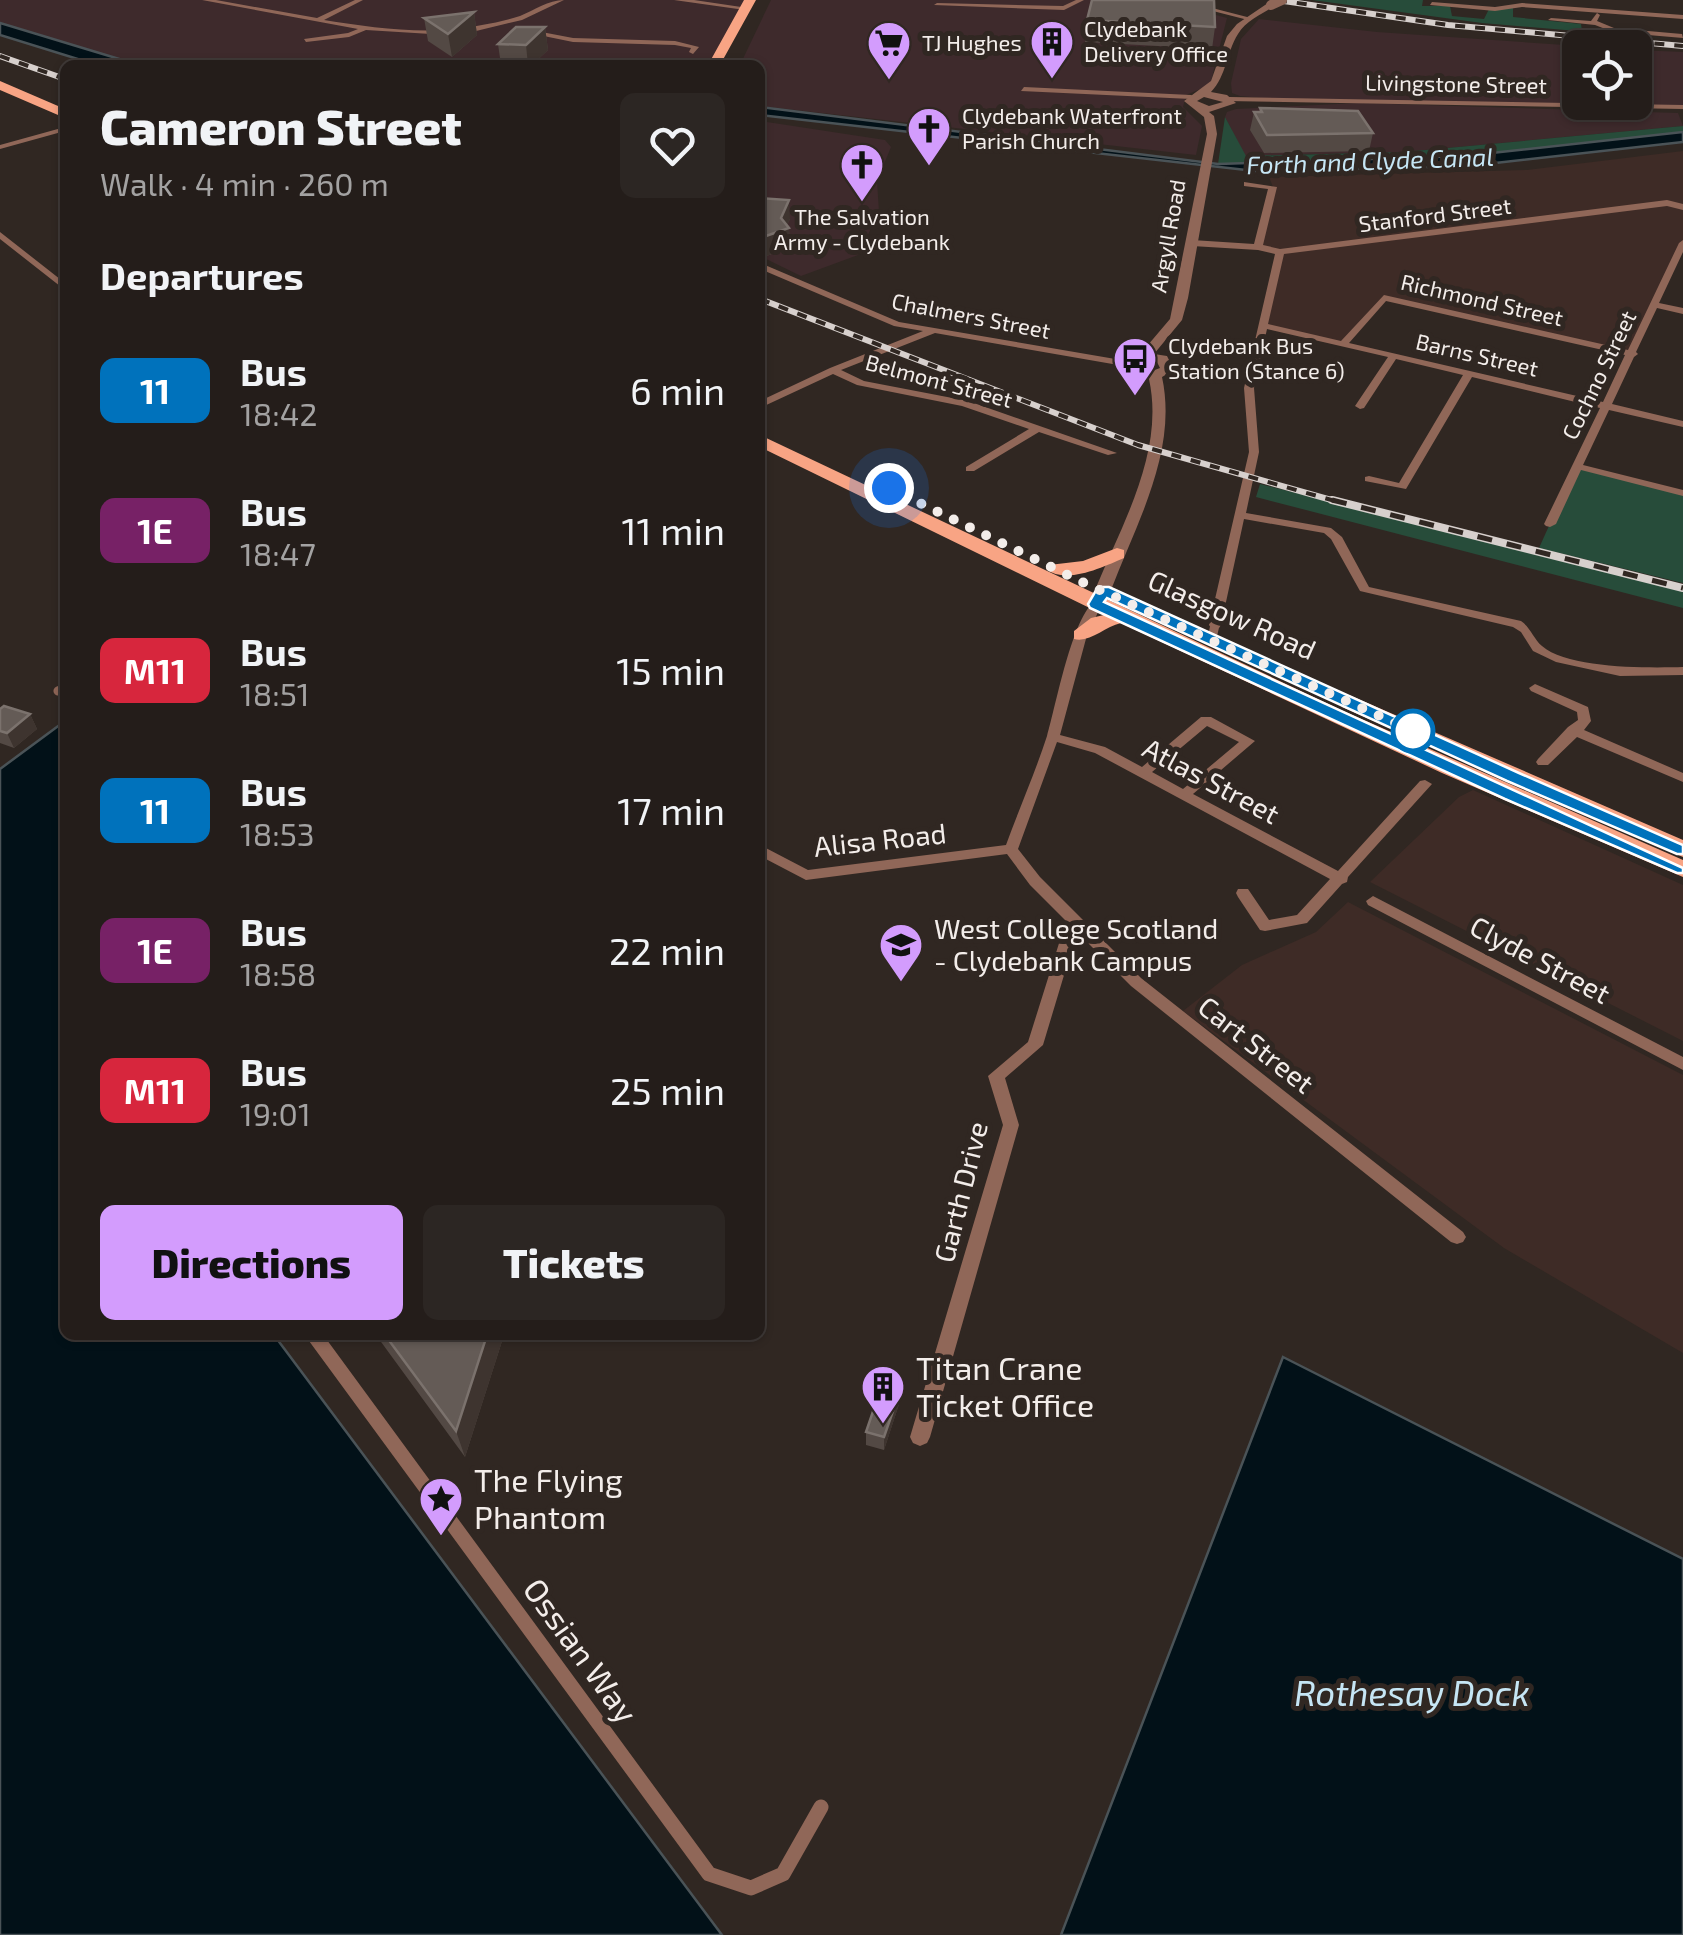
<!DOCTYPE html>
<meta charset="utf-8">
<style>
:root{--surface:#241d1a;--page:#2c2623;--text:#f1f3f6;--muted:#a3a2a2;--line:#413b39;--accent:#d39cfd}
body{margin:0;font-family:"Exo 2",sans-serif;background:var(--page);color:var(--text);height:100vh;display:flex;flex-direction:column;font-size:38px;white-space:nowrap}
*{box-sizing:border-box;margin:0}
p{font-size:32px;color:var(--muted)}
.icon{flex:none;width:55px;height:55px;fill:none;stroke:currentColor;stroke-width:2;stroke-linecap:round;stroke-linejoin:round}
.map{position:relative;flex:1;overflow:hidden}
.details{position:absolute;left:60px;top:60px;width:705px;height:1280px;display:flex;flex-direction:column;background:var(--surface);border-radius:15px;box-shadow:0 2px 8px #0004,0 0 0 2px var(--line)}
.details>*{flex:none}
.badge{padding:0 20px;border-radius:15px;font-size:35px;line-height:65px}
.tools{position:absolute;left:1562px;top:30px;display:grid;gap:20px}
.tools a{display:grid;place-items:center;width:90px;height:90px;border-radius:15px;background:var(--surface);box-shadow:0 2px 8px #0004,0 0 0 2px var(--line);font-size:50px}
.you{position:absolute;width:50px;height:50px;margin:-25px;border:8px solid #fff;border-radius:50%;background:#1a73e8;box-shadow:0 0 0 15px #1a73e833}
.map>.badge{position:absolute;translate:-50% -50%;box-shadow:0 0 0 5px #fff}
h2{padding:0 40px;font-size:38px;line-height:90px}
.round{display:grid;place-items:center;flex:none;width:105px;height:105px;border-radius:15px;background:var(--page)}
.overview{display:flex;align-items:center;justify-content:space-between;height:170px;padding:0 40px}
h1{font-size:48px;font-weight:800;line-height:75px}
.cta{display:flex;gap:20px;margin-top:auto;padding:20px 40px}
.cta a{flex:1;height:115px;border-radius:15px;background:var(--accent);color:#111;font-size:40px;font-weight:800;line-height:115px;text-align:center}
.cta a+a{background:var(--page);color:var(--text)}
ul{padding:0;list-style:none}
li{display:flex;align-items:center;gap:30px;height:140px;padding:0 40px}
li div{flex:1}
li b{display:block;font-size:38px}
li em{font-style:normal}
li .badge{min-width:110px;font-weight:700;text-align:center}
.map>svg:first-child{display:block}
.commercial{fill:#3e2a2c}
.industrial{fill:#3e2b26}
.green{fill:#274c3a}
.water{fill:#021118;stroke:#4a5357;stroke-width:2.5}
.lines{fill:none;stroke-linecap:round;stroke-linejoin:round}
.pedestrian-far1{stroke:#906758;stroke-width:9}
.pedestrian{stroke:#906758;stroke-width:15}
.minor{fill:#906758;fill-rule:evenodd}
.tertiary{fill:#906758;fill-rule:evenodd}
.primary{fill:#f8a484;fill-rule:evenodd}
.rail-far1-casing{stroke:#d7d0cd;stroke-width:6}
.rail-casing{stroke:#d7d0cd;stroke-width:8}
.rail-far1{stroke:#302722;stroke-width:4;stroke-dasharray:10;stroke-linecap:butt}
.rail{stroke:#302722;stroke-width:5;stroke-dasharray:15;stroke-linecap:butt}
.tertiary-bridge{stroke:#906758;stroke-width:10}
.wall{fill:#534944}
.shaded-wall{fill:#3e342f}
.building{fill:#645b56;stroke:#7b726d;stroke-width:2.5}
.line{fill:#0072bc;stroke:#fff;stroke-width:2.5}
.walk{stroke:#f3edea;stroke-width:10;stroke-dasharray:0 18}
.stop-dot{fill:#fff;stroke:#0072bc;stroke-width:5}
.labels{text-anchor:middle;stroke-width:10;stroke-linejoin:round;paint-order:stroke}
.far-poi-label{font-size:22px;fill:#f3edea;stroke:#302722;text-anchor:start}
.far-street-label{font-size:22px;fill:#f3edea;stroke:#302722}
.far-water-label{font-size:25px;font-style:italic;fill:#c6e6f5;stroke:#302722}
.street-label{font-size:28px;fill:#f3edea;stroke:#302722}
.poi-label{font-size:28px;fill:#f3edea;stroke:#302722;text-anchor:start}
.near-poi-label{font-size:32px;fill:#f3edea;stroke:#302722;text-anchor:start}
.near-street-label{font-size:32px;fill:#f3edea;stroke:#302722}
.near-water-label{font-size:35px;font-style:italic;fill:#c6e6f5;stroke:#302722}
</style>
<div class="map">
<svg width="1683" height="1935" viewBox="0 0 1683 1935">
<rect width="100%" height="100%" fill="#302722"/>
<path class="commercial" d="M0 0H750L714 65H139L0 23Z
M771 0H1162L1227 18 1210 85 1186 95 1183 107 1202 126 1196 155 760 106V65H740Z
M1259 19 1377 32 1594 47 1580 48V102H1635V50L1683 52V107L1281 100 1240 96 1232 93 1231 83 1241 39Z
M1359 103 1678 113 1683 126 1404 152 1245 156 1225 117 1227 112 1236 109Z
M760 121 885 140 891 147 877 181 879 212 858 255 801 276 760 256Z"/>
<path class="industrial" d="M1683 151V243L1633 354 1384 298 1342 345 1262 325 1279 253 1258 247 1273 187 1269 177 1527 170Z
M1473 790 1683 885V1041L1370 882 1459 797Z
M1348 902 1683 1075V1353L1504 1248 1183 1011 1242 965 1316 932Z"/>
<path class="green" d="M1312 0H1423L1422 6H1450L1452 16 1484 19 1489 9 1513 7V17L1581 24 1582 31 1683 40 1482 23Z
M1225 117 1246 156 1404 152 1683 126V132L1464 156 1218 164Z
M1576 466 1683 493V583L1539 548Z
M1260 484 1683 588V608L1256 497Z"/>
<path class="water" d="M0 23 139 65H97L0 35Z
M760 107 1218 164 1464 156 1683 132V142L1469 166 1255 171 760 115Z
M65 721V1335H274L722 1935H0V769Z
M1283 1357 1683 1559V1935H1061Z"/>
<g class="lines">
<path class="pedestrian-far1" d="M1212 638 1215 625
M58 691 65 688"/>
<path class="pedestrian" d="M314 1335 709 1874 751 1888 783 1874 821 1807"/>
<path class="minor" d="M202 0H216L317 18 355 0H363L324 20C374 28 431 36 482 25 494 23 508 20 520 16 535 10 548 0 564 0L522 20 476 31 431 34 366 30 349 37 306 42 304 39 348 33 358 29Z
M674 0H694L748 8 745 10Z
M1076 0H1084L1064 10 934 5 937 3 1063 6Z
M1170 0H1181L1251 18 1248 20Z
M1432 2 1495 7 1522 3 1683 15V19L1522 7 1495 11 1430 5Z
M1597 13 1600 15 1597 21 1614 28 1682 34 1683 38 1613 32 1595 25 1548 20 1551 18 1591 21Z
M531 30 573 38 675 41 699 47 693 54 689 52 691 48 675 45 573 42 529 33Z
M1024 87 1191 95 1195 97 1191 99 1021 91Z
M1229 97 1683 105V109L1226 101Z
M65 127V131L0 149V145Z
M1244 182 1277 187 1263 245 1280 249 1667 200 1683 204V210L1667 206 1284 254 1268 324 1341 341 1384 295 1628 350 1679 243 1683 240V252L1659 303 1683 308V314L1657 308 1636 352 1638 354 1634 357 1612 404 1683 421V427L1609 410 1583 465 1683 490V496L1581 470 1556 524 1550 527 1546 526 1544 524 1600 408 1472 377 1406 489 1365 481V477L1369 476 1399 483 1463 375 1396 359 1364 408 1360 409 1355 406 1388 357 1267 329 1254 388 1259 452 1246 513 1331 528 1342 537 1369 587 1521 621C1531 628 1533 638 1542 646 1568 669 1649 668 1683 667V675L1620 676 1556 662 1533 651 1521 632 1513 627 1360 591 1331 539 1324 533 1244 519 1221 625 1219 628H1211L1209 625 1249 452 1244 388 1275 254 1258 250 1192 246 1188 243 1192 240 1254 244 1268 189 1244 186ZM1386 301 1625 355 1603 402 1349 343Z
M0 232 65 283V290L0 239Z
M760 263 899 322 1127 361 1129 363 1124 366 935 333 841 370 864 381 968 401 1117 453 1108 455 1039 432 974 471H966V467L1029 429 962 406 857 385 833 374 760 408V401L830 368 923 331 894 326 760 269Z
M1096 600 1102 604 1087 635 1060 735 1105 747 1142 767 1201 717H1211L1255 741 1193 794 1338 871 1420 781 1425 780 1432 784 1348 877 1347 882 1342 884 1307 923 1265 931 1260 930 1238 897 1236 893 1238 889H1248L1269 920 1297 915 1330 879 1095 753 1057 742 1018 849 1040 877 1141 978 1463 1232 1466 1237 1463 1242 1457 1244 1451 1242 1131 986 1077 932 1043 1045 1005 1078 1019 1125 930 1437 927 1443 920 1446 913 1443 910 1437 1003 1125 988 1076 1028 1042 1066 921 1030 885 1007 854 806 880 760 856V845L808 870 1006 845C1019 809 1035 773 1047 736 1056 706 1072 616 1096 600ZM1207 726 1239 742 1183 789 1152 772Z
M1535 684 1588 707 1591 721 1584 730 1683 773V782L1577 737 1548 765H1538L1536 762 1538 759 1568 727 1578 720 1577 712 1531 691 1529 688Z
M1373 896 1683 1057V1070L1368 905 1366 901Z"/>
<path class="tertiary" d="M1268 3 1275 5C1263 14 1246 20 1238 34 1226 53 1227 75 1211 92L1227 95 1236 103 1209 112 1214 116 1217 134 1188 298 1182 320 1154 354 1167 356 1174 370 1162 377C1178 451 1137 522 1111 590L1103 595 1097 593 1095 590C1122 524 1165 452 1149 379L1128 374 1117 363 1133 352H1142L1170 319 1207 134 1204 117 1184 101 1211 81 1227 36 1237 24ZM1204 97 1223 102 1209 106 1197 101ZM1140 359 1157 362 1160 368C1149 373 1140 372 1132 364Z"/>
<path class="primary" d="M744 0H756L720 65H708Z
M0 81 65 109V118L0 90Z
M760 435 1341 710 1683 860V877L1442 773 1121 623C1104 627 1090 643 1074 639V631L1091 618 1104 615 760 447Z
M1117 548 1124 550V558C1103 567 1066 585 1046 569L1049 565 1083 561Z
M1349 695 1683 840V857L1342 707 1338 702 1342 697Z"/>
<defs>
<path id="rail-far1" d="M1277 0 1448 25 1683 46
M0 56 65 79
M760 299 1138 445 1342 503"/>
<path id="rail" d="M1332 500 1683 588"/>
</defs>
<use href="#rail-far1" class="rail-far1-casing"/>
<use href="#rail" class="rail-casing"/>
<use href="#rail-far1" class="rail-far1"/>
<use href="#rail" class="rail"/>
<path class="tertiary-bridge" d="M1271 5 1282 0"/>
</g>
<path class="wall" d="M474 12 477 35 452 57 428 41 424 18Z
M1087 20 1215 27 1212 49 1085 42Z
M545 27 548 50 532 65H501L498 44Z
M1260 108 1373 133 1369 151 1264 153 1250 130 1254 112H1259Z
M760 198 790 219 787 225 789 228 790 247 764 257 760 255Z
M0 709 30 714 37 729 14 748 0 743Z
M376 1335H504L465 1457Z
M899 1404 884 1450 866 1445V1432Z"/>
<path class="shaded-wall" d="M474 12 477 35 452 57 448 34Z
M545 27 548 50 532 65H528L526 45Z
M789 200 790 219 785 229 789 228 790 247 764 257 763 237 781 218Z
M30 714 37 729 14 748 7 733Z
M487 1335H504L465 1457 456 1431Z
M900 1391 899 1404 884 1450V1437Z"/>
<path class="building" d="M1092 0H1214L1215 27 1087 20Z
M474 12 448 34 424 18Z
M516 27H545L526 45 498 44Z
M1260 108 1358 111 1373 133 1267 135 1254 112H1262Z
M760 198 789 200 781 218 789 228 763 237 760 235Z
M4 706 30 714 7 733 0 731V709Z
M385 1335H487L456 1431Z
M882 1385 900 1391 884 1437 866 1432Z"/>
<path class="line" d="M1098 587H1109L1519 773 1683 845V854H1677L1507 781 1107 598 1104 602 1683 868V873H1677L1505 799 1090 608 1088 604Z"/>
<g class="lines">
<path class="walk" d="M889 488 1082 582 1413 731"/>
</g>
<defs>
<symbol id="building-pin" viewBox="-11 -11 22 30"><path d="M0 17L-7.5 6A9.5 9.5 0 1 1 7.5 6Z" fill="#d39cfd" stroke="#302722"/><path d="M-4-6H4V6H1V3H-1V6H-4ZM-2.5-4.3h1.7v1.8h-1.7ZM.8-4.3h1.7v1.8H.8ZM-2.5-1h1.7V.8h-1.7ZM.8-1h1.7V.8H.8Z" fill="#111"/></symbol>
<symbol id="supermarket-pin" viewBox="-11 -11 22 30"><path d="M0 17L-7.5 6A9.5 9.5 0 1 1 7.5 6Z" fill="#d39cfd" stroke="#302722"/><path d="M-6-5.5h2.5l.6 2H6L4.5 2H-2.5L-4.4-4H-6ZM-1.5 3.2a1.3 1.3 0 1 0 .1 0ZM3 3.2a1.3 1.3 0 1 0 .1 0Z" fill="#111"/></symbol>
<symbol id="church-pin" viewBox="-11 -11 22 30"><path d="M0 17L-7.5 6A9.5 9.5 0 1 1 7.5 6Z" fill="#d39cfd" stroke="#302722"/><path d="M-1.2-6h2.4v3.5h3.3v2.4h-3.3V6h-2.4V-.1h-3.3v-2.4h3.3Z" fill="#111"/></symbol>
<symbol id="bus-pin" viewBox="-11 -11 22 30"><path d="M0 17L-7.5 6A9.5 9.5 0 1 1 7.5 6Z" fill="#d39cfd" stroke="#302722"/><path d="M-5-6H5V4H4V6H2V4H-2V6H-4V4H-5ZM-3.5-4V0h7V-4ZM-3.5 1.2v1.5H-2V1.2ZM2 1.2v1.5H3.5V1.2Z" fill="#111"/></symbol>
<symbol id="university-pin" viewBox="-11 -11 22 30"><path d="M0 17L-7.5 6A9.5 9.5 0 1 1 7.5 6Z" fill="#d39cfd" stroke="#302722"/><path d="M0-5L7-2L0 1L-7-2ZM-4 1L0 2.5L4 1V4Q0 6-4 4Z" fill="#111"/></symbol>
<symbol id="sight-pin" viewBox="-11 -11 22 30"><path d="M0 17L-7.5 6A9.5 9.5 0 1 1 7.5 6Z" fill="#d39cfd" stroke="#302722"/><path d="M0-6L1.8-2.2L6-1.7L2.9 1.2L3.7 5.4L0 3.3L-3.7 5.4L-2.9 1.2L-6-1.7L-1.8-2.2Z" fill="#111"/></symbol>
</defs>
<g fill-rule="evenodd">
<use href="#building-pin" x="1027" y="17" width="50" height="68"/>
<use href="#supermarket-pin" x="864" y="18" width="50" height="68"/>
<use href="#church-pin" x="904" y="104" width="50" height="68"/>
<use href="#church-pin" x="837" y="140" width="50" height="68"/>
<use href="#bus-pin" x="1110" y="334" width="50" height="68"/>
<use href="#university-pin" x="876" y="920" width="50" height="68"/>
<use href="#building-pin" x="858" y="1362" width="50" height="68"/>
<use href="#sight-pin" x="416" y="1474" width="50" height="68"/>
</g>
<circle class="stop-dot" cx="1413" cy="731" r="20"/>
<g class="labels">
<g class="far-poi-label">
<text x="1084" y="37">Clydebank<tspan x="1084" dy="25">Delivery Office</tspan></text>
<text x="922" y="51">TJ Hughes</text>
<text x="962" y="124">Clydebank Waterfront<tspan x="962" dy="25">Parish Church</tspan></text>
<text x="862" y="225" text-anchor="middle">The Salvation<tspan x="862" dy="25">Army - Clydebank</tspan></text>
<text x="1168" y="354">Clydebank Bus<tspan x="1168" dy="25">Station (Stance 6)</tspan></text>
</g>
<g class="far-street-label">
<text transform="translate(1456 84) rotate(1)" y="8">Livingstone Street</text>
<text transform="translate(1435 215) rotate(-7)" y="8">Stanford Street</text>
<text transform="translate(1168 236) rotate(-80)" y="8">Argyll Road</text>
<text transform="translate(1482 300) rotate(13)" y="8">Richmond Street</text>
<text transform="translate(971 316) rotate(11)" y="8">Chalmers Street</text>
<text transform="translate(1477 355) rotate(13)" y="8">Barns Street</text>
<text transform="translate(1599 375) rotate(-64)" y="8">Cochno Street</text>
<text transform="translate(939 381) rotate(15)" y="8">Belmont Street</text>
</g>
<g class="far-water-label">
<text transform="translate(1370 161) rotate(-2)" y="9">Forth and Clyde Canal</text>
</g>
<g class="street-label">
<text transform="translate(1232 615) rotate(24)" y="10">Glasgow Road</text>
<text transform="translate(1211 781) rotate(28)" y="10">Atlas Street</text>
<text transform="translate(880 840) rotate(-6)" y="10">Alisa Road</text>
<text transform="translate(1540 960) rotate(28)" y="10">Clyde Street</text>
<text transform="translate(1256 1045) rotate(38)" y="10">Cart Street</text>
<text transform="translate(961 1192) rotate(-76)" y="10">Garth Drive</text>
</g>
<g class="poi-label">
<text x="934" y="939">West College Scotland<tspan x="934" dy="32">- Clydebank Campus</tspan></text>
</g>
<g class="near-poi-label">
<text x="916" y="1380">Titan Crane<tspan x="916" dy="37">Ticket Office</tspan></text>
<text x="474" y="1492">The Flying<tspan x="474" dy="37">Phantom</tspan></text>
</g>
<g class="near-street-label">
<text transform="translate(580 1651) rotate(54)" y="11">Ossian Way</text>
</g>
<g class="near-water-label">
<text x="1412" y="1706">Rothesay Dock</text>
</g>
</g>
</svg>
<div class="tools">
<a><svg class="icon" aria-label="locate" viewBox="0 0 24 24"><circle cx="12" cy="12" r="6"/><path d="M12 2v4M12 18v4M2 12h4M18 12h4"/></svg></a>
</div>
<div class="you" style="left:889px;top:488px"></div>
<section class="details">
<div class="overview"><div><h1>Cameron Street</h1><p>Walk · 4 min · 260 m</p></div><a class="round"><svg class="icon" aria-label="heart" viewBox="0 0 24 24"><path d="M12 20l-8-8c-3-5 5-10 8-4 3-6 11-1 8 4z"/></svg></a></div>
<h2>Departures</h2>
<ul>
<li><span class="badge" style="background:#0072bc;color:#fff">11</span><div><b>Bus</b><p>18:42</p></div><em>6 min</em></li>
<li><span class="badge" style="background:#772166;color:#fff">1E</span><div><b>Bus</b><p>18:47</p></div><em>11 min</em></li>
<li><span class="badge" style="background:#d7263d;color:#fff">M11</span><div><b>Bus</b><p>18:51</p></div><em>15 min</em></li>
<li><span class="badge" style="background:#0072bc;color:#fff">11</span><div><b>Bus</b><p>18:53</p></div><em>17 min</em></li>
<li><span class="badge" style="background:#772166;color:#fff">1E</span><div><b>Bus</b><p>18:58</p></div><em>22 min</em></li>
<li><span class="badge" style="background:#d7263d;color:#fff">M11</span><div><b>Bus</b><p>19:01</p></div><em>25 min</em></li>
</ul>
<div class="cta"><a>Directions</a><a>Tickets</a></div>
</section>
</div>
